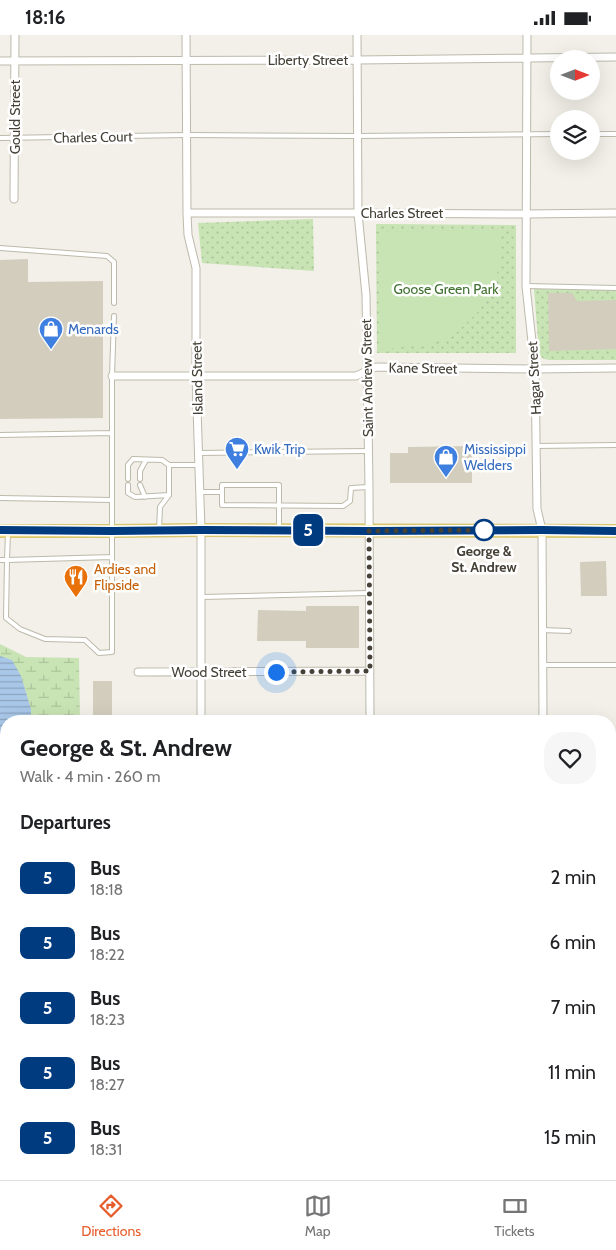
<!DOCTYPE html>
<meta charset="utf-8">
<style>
:root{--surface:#fff;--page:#f6f6f6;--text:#202124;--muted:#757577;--line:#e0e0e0;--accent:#e65d2b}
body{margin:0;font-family:Cabin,sans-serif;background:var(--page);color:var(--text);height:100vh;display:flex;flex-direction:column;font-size:19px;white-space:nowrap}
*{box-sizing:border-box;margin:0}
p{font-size:16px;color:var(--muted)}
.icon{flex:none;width:28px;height:28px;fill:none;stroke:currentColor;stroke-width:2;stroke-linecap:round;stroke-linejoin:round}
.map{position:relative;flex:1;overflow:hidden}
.drawer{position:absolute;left:0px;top:680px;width:616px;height:465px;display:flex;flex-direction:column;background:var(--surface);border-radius:20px 20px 0 0;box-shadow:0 5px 20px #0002}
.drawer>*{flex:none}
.badge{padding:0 10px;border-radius:8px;font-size:18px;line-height:32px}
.needle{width:32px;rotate:90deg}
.fabs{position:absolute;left:550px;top:15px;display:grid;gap:10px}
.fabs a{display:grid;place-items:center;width:50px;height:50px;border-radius:50%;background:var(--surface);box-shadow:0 5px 20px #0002;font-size:25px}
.you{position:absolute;width:25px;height:25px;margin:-12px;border:4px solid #fff;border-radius:50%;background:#1a73e8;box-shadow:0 0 0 8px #1a73e833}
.map>.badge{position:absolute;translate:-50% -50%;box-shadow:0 0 0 2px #fff}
h2{padding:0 20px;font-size:19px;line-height:45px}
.round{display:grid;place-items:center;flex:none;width:52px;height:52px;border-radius:20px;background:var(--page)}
.overview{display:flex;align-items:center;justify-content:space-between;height:85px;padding:0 20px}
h1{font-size:24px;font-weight:700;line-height:38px}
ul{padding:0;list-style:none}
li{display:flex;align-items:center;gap:15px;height:65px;padding:0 20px}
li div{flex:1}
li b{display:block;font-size:19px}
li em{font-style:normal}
li .badge{min-width:55px;font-weight:700;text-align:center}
.status{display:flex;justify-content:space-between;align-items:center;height:35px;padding:0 25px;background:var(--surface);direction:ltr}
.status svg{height:14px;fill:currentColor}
.tab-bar{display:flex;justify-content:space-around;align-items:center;height:70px;border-top:1px solid var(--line);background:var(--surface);font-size:14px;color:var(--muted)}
.tab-bar a{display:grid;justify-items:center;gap:2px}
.tab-bar .selected{color:var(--accent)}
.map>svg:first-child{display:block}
.green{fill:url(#green-dots)}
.wetland{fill:url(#wetland-marsh)}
.pitch{fill:#c8e3b4}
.water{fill:url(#water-rules)}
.building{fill:#d3cdbe}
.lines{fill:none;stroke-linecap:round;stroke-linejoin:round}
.lane-casing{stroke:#bdb9ab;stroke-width:6}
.street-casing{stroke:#bdb9ab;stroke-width:9}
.primary-casing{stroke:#d8c56f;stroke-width:14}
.lane{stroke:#fff;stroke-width:4}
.street{stroke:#fff;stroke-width:7}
.primary{stroke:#f5e69e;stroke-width:11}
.line-casing{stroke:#fff;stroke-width:11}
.line{stroke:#003b80;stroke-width:8}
.walk{stroke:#454137;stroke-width:5;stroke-dasharray:0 9}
.stop-dot{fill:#fff;stroke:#003b80;stroke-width:2.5}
.labels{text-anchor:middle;stroke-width:5;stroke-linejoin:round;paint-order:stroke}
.street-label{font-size:14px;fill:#454137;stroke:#fff}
.park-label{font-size:14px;fill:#417130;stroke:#fff}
.shop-label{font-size:14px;fill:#366cbe;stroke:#fff;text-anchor:start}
.stop-label{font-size:14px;font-weight:bold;fill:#454137;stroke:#fff}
.food-label{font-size:14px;fill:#c56008;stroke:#fff;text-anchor:start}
</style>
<div class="status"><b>18:16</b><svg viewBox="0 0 49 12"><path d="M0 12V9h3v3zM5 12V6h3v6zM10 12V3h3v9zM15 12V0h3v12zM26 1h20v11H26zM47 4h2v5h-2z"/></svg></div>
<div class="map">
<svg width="616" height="1145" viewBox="0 0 616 1145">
<defs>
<pattern id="green-dots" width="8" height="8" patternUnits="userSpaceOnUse" patternTransform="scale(1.25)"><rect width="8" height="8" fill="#c8e3b4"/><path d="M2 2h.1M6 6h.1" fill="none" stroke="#adc49b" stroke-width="1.8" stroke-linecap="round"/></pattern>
<pattern id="wetland-marsh" width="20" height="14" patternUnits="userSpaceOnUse" patternTransform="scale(1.25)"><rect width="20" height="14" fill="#c8e3b4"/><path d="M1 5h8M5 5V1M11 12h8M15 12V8" fill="none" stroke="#adc49b"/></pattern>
<pattern id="water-rules" width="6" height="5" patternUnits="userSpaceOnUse" patternTransform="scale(1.25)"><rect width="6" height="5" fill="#a9c8e9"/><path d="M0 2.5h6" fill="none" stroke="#8ba4be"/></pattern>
</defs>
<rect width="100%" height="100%" fill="#f2f0e8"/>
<path class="green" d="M313 184 314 236 202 228 198 188Z
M376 189 516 190V318H377Z
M582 253 616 254V325H549L544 324 541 322 539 318 534 254Z
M56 1139H290V1145H56Z"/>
<path class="wetland" d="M0 609 26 622 79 623 80 686H6V933H0Z"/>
<path class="pitch" d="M500 194 502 220 494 251 477 278 453 301 425 310 381 314 380 197Z"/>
<path class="water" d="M0 621 12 625 21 641 31 674V686H6V769L0 764Z"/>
<path class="building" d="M28 224V247L103 246V383L0 384V225Z
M548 258H572L577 266 616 265V314L549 316Z
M472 411V448H390V418H408V412Z
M606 526 607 561H581L580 527Z
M306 571H359V613H306V606H257L258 575 306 576Z
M93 646H112V682H93Z"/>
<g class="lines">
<defs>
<path id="lane" d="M591 99H616
M0 103 187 100 357 101 559 99
M0 213 107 221 114 227V268
M526 251 616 253
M0 400 112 398
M536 411 616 410
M199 418 368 416
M128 444V430L133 424 162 425 169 430
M140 444V436L146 425
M128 450V458L135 462 169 460
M140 450 145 462
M200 457H222V470L343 471 350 466 351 453 369 452
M222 457V450H279V493
M0 463 112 465
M159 495 160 472 169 460V430H199
M8 498 7 525 112 522
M0 525H7L6 583 20 594 45 604 85 605 99 618 112 617V341L114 281
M201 562 369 558
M542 595 569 596
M543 630H616
M610 723H616"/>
<path id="street" d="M186 0 187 178 188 200 196 233V341L201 495V686
M357 0 358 178 366 260 369 452 370 686
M527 0 526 251 535 334 537 474 542 495 543 686
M0 26 357 25 616 22
M14 164 15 0
M187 178H358L525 179 616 178
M112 341H356L376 332 535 334 616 333
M138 637 370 636
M610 1094H616
M373 1139V1145
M544 1139V1145"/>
<path id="primary" d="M0 496H112L201 495 616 496"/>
</defs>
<use href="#lane" class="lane-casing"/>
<use href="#street" class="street-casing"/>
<use href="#primary" class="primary-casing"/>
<use href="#lane" class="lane"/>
<use href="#street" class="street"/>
<use href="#primary" class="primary"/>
</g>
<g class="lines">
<defs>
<path id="line" d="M0 495 112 496 201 495 369 496 542 495 616 496"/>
</defs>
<use href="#line" class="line-casing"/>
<use href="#line" class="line"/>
<path class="walk" d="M276 637 370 636 369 496 484 495"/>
</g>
<defs>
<symbol id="shop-pin" viewBox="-11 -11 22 30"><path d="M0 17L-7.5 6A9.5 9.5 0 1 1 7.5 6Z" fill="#3f7fe0" stroke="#fff"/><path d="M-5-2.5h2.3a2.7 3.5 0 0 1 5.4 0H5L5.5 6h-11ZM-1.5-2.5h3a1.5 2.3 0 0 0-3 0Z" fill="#fff"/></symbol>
<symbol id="supermarket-pin" viewBox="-11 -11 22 30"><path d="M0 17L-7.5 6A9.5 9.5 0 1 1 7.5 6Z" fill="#3f7fe0" stroke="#fff"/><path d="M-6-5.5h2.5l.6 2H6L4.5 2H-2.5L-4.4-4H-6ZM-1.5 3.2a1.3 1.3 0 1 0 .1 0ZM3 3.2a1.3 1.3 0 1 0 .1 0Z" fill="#fff"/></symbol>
<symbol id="restaurant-pin" viewBox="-11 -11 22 30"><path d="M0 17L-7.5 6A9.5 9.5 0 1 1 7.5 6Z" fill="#e8710a" stroke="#fff"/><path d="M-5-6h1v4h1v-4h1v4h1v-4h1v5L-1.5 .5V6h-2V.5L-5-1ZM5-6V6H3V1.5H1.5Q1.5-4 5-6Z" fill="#fff"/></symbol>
</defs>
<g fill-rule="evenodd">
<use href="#shop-pin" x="37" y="280" width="28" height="38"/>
<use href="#supermarket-pin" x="223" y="400" width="28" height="38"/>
<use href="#shop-pin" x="432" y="408" width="28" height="38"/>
<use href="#restaurant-pin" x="62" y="528" width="28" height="38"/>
</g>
<circle class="stop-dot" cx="484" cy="495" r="10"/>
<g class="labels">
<g class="street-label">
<text x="308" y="30">Liberty Street</text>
<text transform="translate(15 82) rotate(-90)" y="5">Gould Street</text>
<text transform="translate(93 102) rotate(-1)" y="5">Charles Court</text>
<text x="402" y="183">Charles Street</text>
<text transform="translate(423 333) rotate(1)" y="5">Kane Street</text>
<text transform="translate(197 343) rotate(-91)" y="5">Island Street</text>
<text transform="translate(367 343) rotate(-91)" y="5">Saint Andrew Street</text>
<text transform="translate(534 343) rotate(-93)" y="5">Hagar Street</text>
<text x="209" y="642">Wood Street</text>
</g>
<g class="park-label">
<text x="446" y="259">Goose Green Park</text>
</g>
<g class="shop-label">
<text x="68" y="299">Menards</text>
<text x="254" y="419">Kwik Trip</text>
<text x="464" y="419">Mississippi<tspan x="464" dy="16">Welders</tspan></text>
</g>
<g class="stop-label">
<text x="484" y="521">George &amp;<tspan x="484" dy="16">St. Andrew</tspan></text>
</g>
<g class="food-label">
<text x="94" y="539">Ardies and<tspan x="94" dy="16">Flipside</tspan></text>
</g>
</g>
</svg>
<div class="fabs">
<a><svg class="needle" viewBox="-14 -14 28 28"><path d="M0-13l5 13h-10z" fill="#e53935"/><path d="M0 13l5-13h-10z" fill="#757577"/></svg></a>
<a><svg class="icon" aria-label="layers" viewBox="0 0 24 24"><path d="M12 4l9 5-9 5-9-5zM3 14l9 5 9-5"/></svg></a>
</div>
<div class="you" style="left:276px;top:637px"></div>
<b class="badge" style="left:308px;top:495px;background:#003b80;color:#fff">5</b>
<section class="drawer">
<div class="overview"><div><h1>George &amp; St. Andrew</h1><p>Walk · 4 min · 260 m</p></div><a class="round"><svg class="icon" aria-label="heart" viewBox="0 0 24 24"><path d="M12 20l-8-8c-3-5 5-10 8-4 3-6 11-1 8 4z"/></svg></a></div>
<h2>Departures</h2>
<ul>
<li><span class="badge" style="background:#003b80;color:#fff">5</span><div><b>Bus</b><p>18:18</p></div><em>2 min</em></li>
<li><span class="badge" style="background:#003b80;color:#fff">5</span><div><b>Bus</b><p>18:22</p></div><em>6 min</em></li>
<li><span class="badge" style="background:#003b80;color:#fff">5</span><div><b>Bus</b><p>18:23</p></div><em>7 min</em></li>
<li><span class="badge" style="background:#003b80;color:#fff">5</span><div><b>Bus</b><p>18:27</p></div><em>11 min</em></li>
<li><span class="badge" style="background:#003b80;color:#fff">5</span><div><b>Bus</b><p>18:31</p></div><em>15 min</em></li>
</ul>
</section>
</div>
<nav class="tab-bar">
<a class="selected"><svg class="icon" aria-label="directions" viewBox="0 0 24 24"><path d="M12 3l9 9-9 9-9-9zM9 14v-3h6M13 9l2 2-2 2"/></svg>Directions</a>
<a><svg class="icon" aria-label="map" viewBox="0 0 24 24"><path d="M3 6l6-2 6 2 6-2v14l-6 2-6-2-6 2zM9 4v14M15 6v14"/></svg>Map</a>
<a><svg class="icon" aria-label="tickets" viewBox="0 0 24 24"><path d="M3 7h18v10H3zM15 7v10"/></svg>Tickets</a>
</nav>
